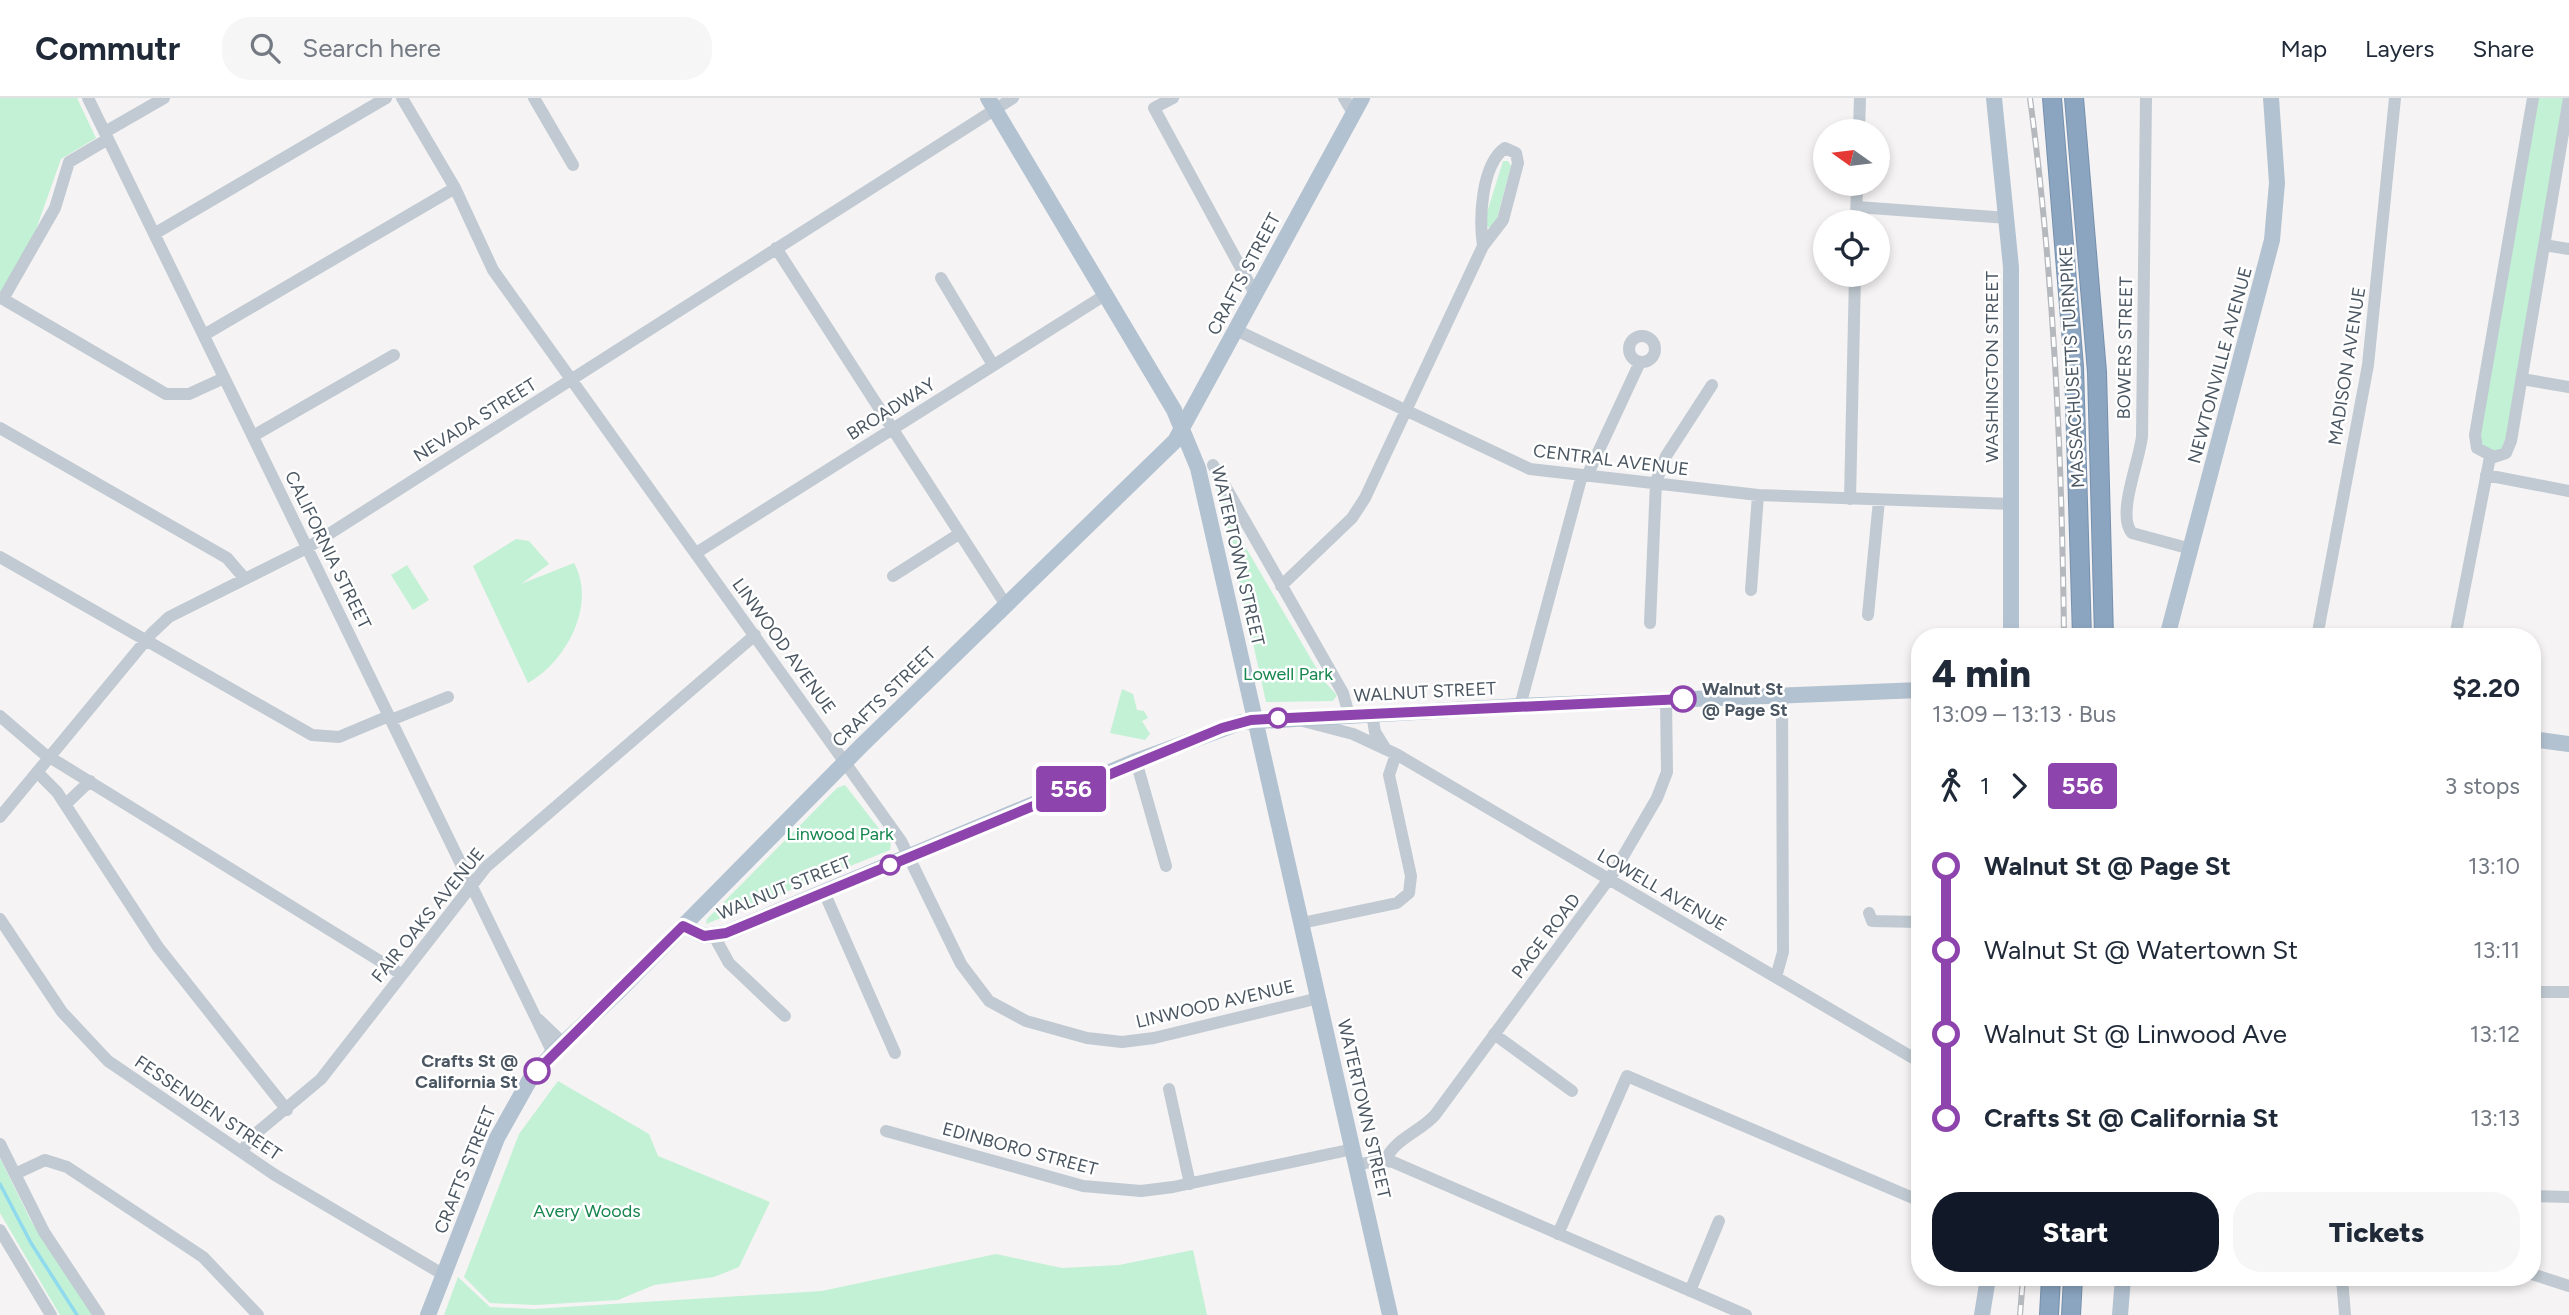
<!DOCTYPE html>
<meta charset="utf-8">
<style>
:root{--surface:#fff;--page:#f6f6f7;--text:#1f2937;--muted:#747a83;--line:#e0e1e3;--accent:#111827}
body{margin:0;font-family:Figtree,sans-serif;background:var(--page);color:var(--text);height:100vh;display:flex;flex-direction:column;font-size:26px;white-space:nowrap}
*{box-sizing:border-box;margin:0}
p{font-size:23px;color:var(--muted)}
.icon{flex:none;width:38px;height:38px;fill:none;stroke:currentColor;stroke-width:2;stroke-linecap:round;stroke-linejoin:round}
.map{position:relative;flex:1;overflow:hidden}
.sheet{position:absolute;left:1911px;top:530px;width:630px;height:658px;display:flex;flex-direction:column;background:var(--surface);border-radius:28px;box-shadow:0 4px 10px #0003}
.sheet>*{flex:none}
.badge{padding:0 14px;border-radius:5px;font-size:24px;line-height:46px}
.needle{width:46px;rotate:284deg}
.controls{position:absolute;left:1813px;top:21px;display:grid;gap:14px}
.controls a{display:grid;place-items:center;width:77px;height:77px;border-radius:50%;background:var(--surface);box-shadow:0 4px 10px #0003;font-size:35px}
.map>.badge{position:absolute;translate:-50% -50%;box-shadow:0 0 0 4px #fff}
.legs{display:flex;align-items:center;gap:10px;height:77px;padding:0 21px;font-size:23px}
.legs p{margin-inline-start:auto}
.headline{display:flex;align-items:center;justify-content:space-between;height:119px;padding:0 21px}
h1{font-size:38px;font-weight:800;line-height:52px}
.button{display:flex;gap:14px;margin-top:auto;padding:14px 21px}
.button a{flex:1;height:80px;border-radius:28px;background:var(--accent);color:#fff;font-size:28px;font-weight:800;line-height:80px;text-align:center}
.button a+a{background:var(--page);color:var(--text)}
ul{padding:0 21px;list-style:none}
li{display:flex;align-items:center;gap:24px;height:84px;font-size:26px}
li i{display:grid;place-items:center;width:10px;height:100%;margin:0 9px;background:currentColor}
li i::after{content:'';width:18px;height:18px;margin:-9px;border:5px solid;border-radius:50%;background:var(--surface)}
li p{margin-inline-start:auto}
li:first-child i{background:linear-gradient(#0000 50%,currentColor 0)}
li:last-child i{background:linear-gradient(currentColor 50%,#0000 0)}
header{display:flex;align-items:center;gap:42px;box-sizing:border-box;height:98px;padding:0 35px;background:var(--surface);border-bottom:2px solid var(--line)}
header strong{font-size:33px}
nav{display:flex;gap:38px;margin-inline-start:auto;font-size:24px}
.search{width:490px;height:63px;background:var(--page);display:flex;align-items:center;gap:18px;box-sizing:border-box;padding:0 24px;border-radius:28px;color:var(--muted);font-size:26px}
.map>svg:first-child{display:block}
.green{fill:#c3f1d5}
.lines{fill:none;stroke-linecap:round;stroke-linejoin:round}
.stream{stroke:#90daee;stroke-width:3.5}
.highway-casing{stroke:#7690ad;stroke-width:20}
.minor{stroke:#c1cad2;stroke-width:12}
.major{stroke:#b3c2d1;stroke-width:16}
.highway{stroke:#8ba5c1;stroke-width:18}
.rail-casing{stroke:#b5b8bd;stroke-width:6}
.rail{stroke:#fff;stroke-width:3.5;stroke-dasharray:10;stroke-linecap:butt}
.line-1-casing{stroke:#fff;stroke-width:16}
.line-1{stroke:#8e44ad;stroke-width:10}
.stop-1-dot{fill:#fff;stroke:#8e44ad;stroke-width:3.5}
.labels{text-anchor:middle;stroke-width:5;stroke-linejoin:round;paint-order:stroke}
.street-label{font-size:18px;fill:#4a5661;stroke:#fff}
.park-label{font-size:18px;fill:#17864f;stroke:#fff}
.stop-label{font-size:18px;font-weight:bold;fill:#4a5661;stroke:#fff;text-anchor:start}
</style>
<header>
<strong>Commutr</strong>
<div class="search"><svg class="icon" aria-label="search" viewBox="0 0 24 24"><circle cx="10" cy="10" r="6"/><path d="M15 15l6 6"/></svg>Search here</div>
<nav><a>Map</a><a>Layers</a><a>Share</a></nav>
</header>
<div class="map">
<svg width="2569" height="1217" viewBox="0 0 2569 1217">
<rect width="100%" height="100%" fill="#f5f3f3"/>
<path class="green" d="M0 0H77L96 40 61 61 33 140 0 199Z
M2533 0H2569L2510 349 2487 358 2475 337Z
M1503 63H1508L1511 68 1495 128 1490 131 1484 124Z
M1210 374 1228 405 1229 421 1324 583 1337 597 1333 603 1266 604 1223 409Z
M516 441 529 443 549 466 521 486 574 465C597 507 566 564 528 585L473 468Z
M407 467 429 502 413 512 391 477Z
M1122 591 1133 596 1137 612 1144 613 1148 620 1142 623 1150 636 1145 642 1110 635Z
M845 687 891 746 890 752 706 826 707 821 837 690Z
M558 983 649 1036 658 1058 770 1104 739 1169 714 1179 654 1187 618 1202 535 1207 490 1205 464 1179 519 1036Z
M0 1060 30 1121 93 1217H60L0 1115Z
M1193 1152 1207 1217H444L458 1179 490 1209 533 1211 822 1193 996 1156 1062 1170 1119 1167Z"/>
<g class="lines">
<path class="stream" d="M0 1086 31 1145 77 1217"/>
<defs>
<path id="highway" d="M2052 0 2074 269 2082 539
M2074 0 2097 274 2104 539
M2049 1217 2051 1180
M2071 1217 2073 1180"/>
</defs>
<use href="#highway" class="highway-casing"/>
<path class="minor" d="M88 0 553 955
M402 0 455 90 493 172 901 743 961 866 989 903 1026 923 1087 940 1122 944 1154 940 1319 900
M534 0 573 67
M1173 0 1154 10 1255 196
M1344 0 1353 15
M2146 0 2142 338C2140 362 2116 417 2132 435L2191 451
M2533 0 2475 337 2477 350 2494 359 2506 355 2511 343 2569 0
M1859 33 1860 0
M105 34 164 0
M108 41 69 64 55 110 3 201 166 296H189L224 280
M1857 109 2008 120
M1856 124 1857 86
M154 136 386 0
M2544 147 2569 151
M776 150 1006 507
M941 180 993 267
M1236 232 1530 371 1758 397 2012 406
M204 237 455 90
M1629 251a13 13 0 1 1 26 0a13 13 0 1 1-26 0Z
M2522 281 2569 289
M0 330 227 460 245 481
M253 338 394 257
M1213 367 1343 595 1349 617
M2486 377 2569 393
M1587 378 1640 264
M1850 401 1855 177
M696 455 1105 197
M0 459 312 637 339 639 389 618
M893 478 959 436
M1281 488 1352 420 1365 400 1483 148 1503 122 1518 65 1516 55 1505 50C1481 67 1479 121 1483 148
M1751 492 1758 397
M1868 517 1879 402
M1650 525 1656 384 1666 358 1712 287
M2317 539 2368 267 2395 0
M2455 539 2490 359
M1520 608 1582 377
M1372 616 1375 634 1385 650
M0 618 43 655 401 876
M391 622 448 599
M1303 623 1353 636 1396 656 1920 964
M1136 663 1166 768
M37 674 57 694 158 849 287 1012
M66 706 90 683
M0 719 152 535 169 519 307 450 1013 0
M824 794 895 955
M1869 815 1872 823 1920 824
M0 821 62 914 108 963 275 1077 444 1177
M1302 825 1397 805 1409 795 1411 778 1389 677 1396 656
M714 838 729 865 785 918
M1776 879 1783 854 1782 599
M2532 894H2569
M538 921 563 945
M1494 936 1572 993
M1169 991 1190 1086
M886 1033 1083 1088 1141 1093 1173 1089 1353 1051
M0 1046 44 1134 99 1217
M242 1053 254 1037 321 981 486 769 755 537
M1386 1062C1393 1042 1421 1033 1435 1017L1614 774 1657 700 1667 674 1666 602
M1356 1067 1380 1062 1393 1064 1746 1217
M15 1076 45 1062 67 1069 203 1159 258 1217
M2532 1098 2569 1099
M0 1132 51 1217
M1558 1136 1627 978 1920 1103
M2532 1176 2569 1188
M2342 1180 2345 1217
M1690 1193 1719 1123"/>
<path class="major" d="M988 0 1174 312 1198 370 1390 1217
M1994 0 2011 169V539
M2167 539 2272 142 2277 85 2271 0
M2532 641 2569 646
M683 828 704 838 726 835 1136 663 1242 624 1520 608 1920 592
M428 1217 497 1040 529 983 553 955 618 894 861 648 1175 343 1362 0
M1982 1217 1988 1180
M2120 1217 2123 1180"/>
<use href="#highway" class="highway"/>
<defs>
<path id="rail" d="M2030 0C2054 179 2062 359 2064 539
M2020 1217 2023 1180"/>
</defs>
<use href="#rail" class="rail-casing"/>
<use href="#rail" class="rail"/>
</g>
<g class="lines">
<defs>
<path id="line-1" d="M537 973 683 828 704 838 726 835 1222 630 1251 622 1288 620 1683 601"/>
</defs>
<use href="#line-1" class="line-1-casing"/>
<use href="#line-1" class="line-1"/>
</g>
<g class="stop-1-dot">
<circle cx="1683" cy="601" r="12"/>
<circle cx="1278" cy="620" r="9"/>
<circle cx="890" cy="767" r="9"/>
<circle cx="537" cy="973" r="12"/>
</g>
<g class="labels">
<g class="street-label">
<text transform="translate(1244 176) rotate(-62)" y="6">CRAFTS STREET</text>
<text transform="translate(2125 250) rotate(-89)" y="6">BOWERS STREET</text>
<text transform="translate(2220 267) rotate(-75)" y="6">NEWTONVILLE AVENUE</text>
<text transform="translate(2347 268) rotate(-81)" y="6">MADISON AVENUE</text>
<text transform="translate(1992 269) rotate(-90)" y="6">WASHINGTON STREET</text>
<text transform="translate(2072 269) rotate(-93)" y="6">MASSACHUSETTS TURNPIKE</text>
<text transform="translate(891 311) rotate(-32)" y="6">BROADWAY</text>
<text transform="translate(475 322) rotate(-32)" y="6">NEVADA STREET</text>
<text transform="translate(1611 362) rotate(7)" y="6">CENTRAL AVENUE</text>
<text transform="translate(328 452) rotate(64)" y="6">CALIFORNIA STREET</text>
<text transform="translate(1238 458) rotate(77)" y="6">WATERTOWN STREET</text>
<text transform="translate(784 548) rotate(54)" y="6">LINWOOD AVENUE</text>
<text transform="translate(1425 594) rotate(-3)" y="6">WALNUT STREET</text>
<text transform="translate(884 599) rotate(-44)" y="6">CRAFTS STREET</text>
<text transform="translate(784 790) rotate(-22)" y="6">WALNUT STREET</text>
<text transform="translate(1662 792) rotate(30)" y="6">LOWELL AVENUE</text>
<text transform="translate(428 817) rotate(-51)" y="6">FAIR OAKS AVENUE</text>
<text transform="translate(1546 838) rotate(-53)" y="6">PAGE ROAD</text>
<text transform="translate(1215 906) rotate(-13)" y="6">LINWOOD AVENUE</text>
<text transform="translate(208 1010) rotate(34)" y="6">FESSENDEN STREET</text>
<text transform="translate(1364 1011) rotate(77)" y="6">WATERTOWN STREET</text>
<text transform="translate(1020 1051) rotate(15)" y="6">EDINBORO STREET</text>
<text transform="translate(465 1072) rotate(-68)" y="6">CRAFTS STREET</text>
</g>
<g class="park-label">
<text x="1288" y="582">Lowell Park</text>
<text x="840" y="742">Linwood Park</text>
<text x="587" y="1119">Avery Woods</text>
</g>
<g class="stop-label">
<text x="1702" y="597">Walnut St<tspan x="1702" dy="21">@ Page St</tspan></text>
<text x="518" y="969" text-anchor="end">Crafts St @<tspan x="518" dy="21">California St</tspan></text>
</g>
</g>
</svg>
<div class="controls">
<a><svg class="needle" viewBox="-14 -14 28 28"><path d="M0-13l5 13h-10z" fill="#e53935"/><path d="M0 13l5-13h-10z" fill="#747a83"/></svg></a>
<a><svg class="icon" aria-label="locate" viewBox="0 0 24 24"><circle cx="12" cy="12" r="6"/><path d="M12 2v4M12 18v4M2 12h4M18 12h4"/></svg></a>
</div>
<b class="badge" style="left:1071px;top:691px;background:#8e44ad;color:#fff">556</b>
<section class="sheet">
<div class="headline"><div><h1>4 min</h1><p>13:09 – 13:13 · Bus</p></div><b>$2.20</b></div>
<div class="legs"><svg class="icon" aria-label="walk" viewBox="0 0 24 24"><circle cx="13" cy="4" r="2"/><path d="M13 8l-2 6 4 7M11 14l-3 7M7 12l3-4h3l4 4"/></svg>1<svg class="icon" aria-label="forward" viewBox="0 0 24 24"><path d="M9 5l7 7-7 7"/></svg><b class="badge" style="background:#8e44ad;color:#fff">556</b><p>3 stops</p></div>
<ul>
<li><i style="color:#8e44ad"></i><b>Walnut St @ Page St</b><p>13:10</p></li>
<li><i style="color:#8e44ad"></i><span>Walnut St @ Watertown St</span><p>13:11</p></li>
<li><i style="color:#8e44ad"></i><span>Walnut St @ Linwood Ave</span><p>13:12</p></li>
<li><i style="color:#8e44ad"></i><b>Crafts St @ California St</b><p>13:13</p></li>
</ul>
<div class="button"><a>Start</a><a>Tickets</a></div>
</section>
</div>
